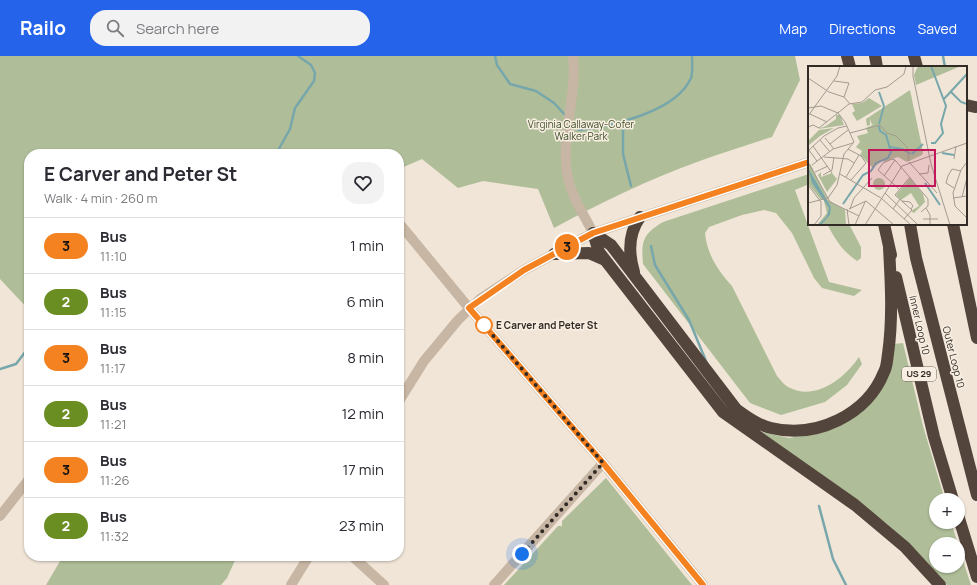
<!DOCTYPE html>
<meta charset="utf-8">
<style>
:root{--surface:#fff;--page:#f2f2f3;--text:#2b2b33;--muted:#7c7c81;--line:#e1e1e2;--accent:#2563eb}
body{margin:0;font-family:Manrope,sans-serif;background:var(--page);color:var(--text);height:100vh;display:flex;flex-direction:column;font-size:15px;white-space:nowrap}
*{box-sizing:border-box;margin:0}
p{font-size:13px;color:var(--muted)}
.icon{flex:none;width:22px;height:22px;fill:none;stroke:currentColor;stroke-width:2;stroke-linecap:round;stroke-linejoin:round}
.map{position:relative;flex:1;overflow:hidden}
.panel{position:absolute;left:24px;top:93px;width:380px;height:412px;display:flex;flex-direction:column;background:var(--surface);border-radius:16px;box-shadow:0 1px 3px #0004}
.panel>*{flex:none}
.badge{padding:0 8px;border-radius:13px;font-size:14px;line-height:26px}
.buttons{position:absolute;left:929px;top:437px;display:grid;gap:8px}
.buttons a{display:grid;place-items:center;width:36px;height:36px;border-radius:50%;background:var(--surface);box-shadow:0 1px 3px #0004;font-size:20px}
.you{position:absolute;width:20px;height:20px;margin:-10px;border:3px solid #fff;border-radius:50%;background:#1a73e8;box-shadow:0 0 0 6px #1a73e833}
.map>.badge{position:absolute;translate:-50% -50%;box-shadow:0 0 0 2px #fff}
.round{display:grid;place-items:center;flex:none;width:42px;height:42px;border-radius:16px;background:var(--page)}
.headline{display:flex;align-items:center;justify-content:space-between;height:68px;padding:0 20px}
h1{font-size:19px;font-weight:700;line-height:30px}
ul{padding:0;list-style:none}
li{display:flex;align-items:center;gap:12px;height:56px;padding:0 20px;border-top:1px solid var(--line)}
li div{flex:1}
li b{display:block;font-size:15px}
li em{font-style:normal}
li .badge{min-width:44px;font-weight:700;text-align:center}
header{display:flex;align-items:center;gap:24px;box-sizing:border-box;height:56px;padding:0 20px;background:var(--accent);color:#fff}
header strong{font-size:19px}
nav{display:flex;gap:22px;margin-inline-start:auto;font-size:14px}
.search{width:280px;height:36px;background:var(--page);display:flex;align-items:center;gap:10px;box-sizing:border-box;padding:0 14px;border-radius:16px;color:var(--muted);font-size:15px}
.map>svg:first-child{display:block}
.green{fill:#afbe98}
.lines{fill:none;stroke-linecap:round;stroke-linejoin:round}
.stream{stroke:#77a6ab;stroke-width:2.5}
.minor{stroke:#c7b6a3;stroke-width:10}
.highway{stroke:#53453c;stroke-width:12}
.line-casing{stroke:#fff;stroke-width:9}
.line{stroke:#f58220;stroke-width:6}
.walk{stroke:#322a25;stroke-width:4;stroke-dasharray:0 7.2}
.stop-dot{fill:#fff;stroke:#f58220;stroke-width:2}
.labels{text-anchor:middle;stroke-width:3;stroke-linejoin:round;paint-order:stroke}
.shield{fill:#f8efe2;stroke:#6d655e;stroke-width:1}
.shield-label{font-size:9px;font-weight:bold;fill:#322a25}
.park-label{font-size:10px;fill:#404f2a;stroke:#f8efe2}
.stop-label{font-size:10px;font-weight:bold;fill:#322a25;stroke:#f8efe2;text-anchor:start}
.street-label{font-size:10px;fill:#322a25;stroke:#f8efe2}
.inset-river{fill:none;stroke:#77a6ab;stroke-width:2}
.inset-road{fill:none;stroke:#a49a90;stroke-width:1}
.view{fill:#c2185b;fill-opacity:0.15;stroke:#c2185b;stroke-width:2}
.inset-edge{fill:none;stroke:#322a25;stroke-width:2}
</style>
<header>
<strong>Railo</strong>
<div class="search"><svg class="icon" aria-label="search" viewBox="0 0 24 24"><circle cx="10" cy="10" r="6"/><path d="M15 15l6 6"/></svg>Search here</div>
<nav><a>Map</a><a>Directions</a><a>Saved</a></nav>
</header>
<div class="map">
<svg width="977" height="529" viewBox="0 0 977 529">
<rect width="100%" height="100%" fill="#f0e5d7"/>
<path class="green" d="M0 0H795L800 24 772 81C747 89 722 97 697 106 647 124 600 147 554 172L538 133 483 125 458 132 422 103 399 113V98H29V254L0 223Z
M809 118V128L795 134 829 226 862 234 854 240 822 232 814 222 792 177 776 157 764 154 742 159 709 171 705 177C707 198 718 215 732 230L777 320C780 323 784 329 788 331 815 346 845 322 859 301L862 308 847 329 825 346 781 359 750 347 643 208C641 185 643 178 663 166Z
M827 168H849L861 191V202L857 205C842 195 835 183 827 168Z
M903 287 923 370 945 444H936V466H951L958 488H936V510H958V489L971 529H947L905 484 886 467 757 375 789 382 821 377 847 366 868 350 894 288Z
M606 422 692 529H504L558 470H562V465Z
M63 500H237L227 522 221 529H46Z"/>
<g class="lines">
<path class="stream" d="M495 0 497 9 510 28 536 35 554 47 567 61
M943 0 945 11
M571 66 579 74C612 70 676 56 691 22 693 16 692 6 692 0
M623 66V98L631 130
M276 98 290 73 295 52 314 25 315 17 311 9 298 0
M651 190 655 209 689 264 706 305
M0 313 16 308 29 291
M819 450 833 503 846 529"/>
<path class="minor" d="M573 0C578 43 557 88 570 130 575 146 586 162 593 177
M399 167 469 252 603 407 703 529
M399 345 424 305 458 264 480 243 524 214 593 177 809 106
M0 460 29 423
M352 500 384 529
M291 529 309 500
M494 529 603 407"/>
<path class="highway" d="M847 0 850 11
M875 0 877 11
M914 0 917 11
M966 49 975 51
M884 168 891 199
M910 168 916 202 977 439
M953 168 977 282
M593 177 611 189 736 353C747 361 758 369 771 372 816 383 867 359 884 316 887 311 887 304 888 298 893 263 891 227 889 192
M593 177 599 196 723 356 855 449 905 491 940 529
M554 198 589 197 605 204
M634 216C628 196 628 178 640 161
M896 221 934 381 953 444
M958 459 977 521"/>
</g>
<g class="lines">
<defs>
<path id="line" d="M703 529 603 407 469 252 524 214 593 177 809 106"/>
</defs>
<use href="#line" class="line-casing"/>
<use href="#line" class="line"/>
<path class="walk" d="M484 269 603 407 522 498"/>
</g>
<circle class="stop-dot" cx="484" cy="269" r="8"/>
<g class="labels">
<rect class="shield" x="902" y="311" width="34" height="14" rx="3"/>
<g class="shield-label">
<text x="919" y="321">US 29</text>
</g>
<g class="park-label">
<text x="581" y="72">Virginia Callaway-Cofer<tspan x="581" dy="12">Walker Park</tspan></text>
</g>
<g class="stop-label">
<text x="496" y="273">E Carver and Peter St</text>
</g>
<g class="street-label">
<text transform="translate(920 269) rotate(77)" y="4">Inner Loop 10</text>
<text transform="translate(954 301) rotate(76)" y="4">Outer Loop 10</text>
</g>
</g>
<g transform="translate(808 10)">
<rect width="159" height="159" fill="#f0e5d7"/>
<path d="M110 0H153L108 19 106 9ZM102 24 115 86 114 89 99 96 90 91 76 96 75 94 65 102 52 89 54 85 48 81 52 76 49 70 60 67 58 62 67 58 64 59 62 53V59L59 60 58 53ZM61 32 74 40 49 55 44 47 47 45 44 38 54 37ZM28 49H32L36 59 10 63 18 60 28 53ZM26 62 12 70 1 79 0 75 11 64ZM0 96 3 99 19 132 13 134 1 119ZM13 106V111L24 107 29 113 19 126 10 109ZM65 118a6 6 0 1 1 12 0a6 6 0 1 1-12 0ZM102 112 115 128 117 136 106 147 103 145 111 140 103 127 93 134 88 129ZM19 133 37 144 38 159H9L19 147 16 135Z" fill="#afbe98"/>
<path d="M0 102 23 141 22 149 13 159H10L19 150 21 142 4 117Z" fill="#77a6ab"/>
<path class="inset-river" d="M71 26 76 40M143 26 153 36 159 38M135 34 159 8M71 58 76 40M123 77H127L135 67 133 58 138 40 123 0M82 81 94 83 103 88M134 87 146 89M104 88 115 78M117 117 132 139M35 138 55 109 63 105 68 97 80 92 83 86 78 69 72 65 71 60"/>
<path class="inset-road" d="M105 0V10L123 98 142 159M0 12 21 26 36 31M26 15 41 17 36 31 42 38M0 42 13 40 30 47 37 56 46 76M2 48 19 56M0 50 29 10 32 0M0 61 5 59 11 62 41 38 54 36 67 24 79 21 96 8 98 0M42 67 72 59 79 67 88 70 99 81 101 95M17 72 26 83M12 74 22 86M22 78 40 64M5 80 24 107M0 83 9 95M40 83 53 90 58 97 43 114M1 84 16 70 30 62 39 60M16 91 40 93 46 97M146 93 148 80M0 96 22 136 51 150M101 96 129 127M159 96 153 104 145 127 147 140 159 152M4 99 25 83 45 77M7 106 20 100M32 108 73 132 103 159M111 108 120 107 121 99M15 109 24 104 26 91M76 110 87 94M38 111 51 89M0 119 13 136V150L6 159M146 122 138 117 140 110 144 103 153 105M91 123 70 104 75 97 84 93 87 94 120 133V140L113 146M77 127 110 159M154 131 159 112M145 132 159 130M94 135 102 136 105 140 103 143M0 137 20 132 29 119 36 88 46 76M118 142 122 149V159M39 143 41 159M41 143 58 135 86 159M42 143 46 132 64 112M85 143 92 133M96 153 104 144 87 129 102 111M115 153H130M47 159 57 136M57 159 94 100 159 77"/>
<path class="view" d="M61 84H127V120H61Z"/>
<rect width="159" height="159" class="inset-edge"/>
</g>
</svg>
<div class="buttons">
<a>+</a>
<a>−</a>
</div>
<div class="you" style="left:522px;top:498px"></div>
<b class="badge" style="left:567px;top:191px;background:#f58220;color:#111">3</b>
<section class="panel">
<div class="headline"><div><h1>E Carver and Peter St</h1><p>Walk · 4 min · 260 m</p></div><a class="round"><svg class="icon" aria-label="heart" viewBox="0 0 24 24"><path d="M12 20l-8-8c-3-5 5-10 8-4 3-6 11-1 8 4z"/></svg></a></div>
<ul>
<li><span class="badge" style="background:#f58220;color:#111">3</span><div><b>Bus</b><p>11:10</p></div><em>1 min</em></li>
<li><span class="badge" style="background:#6b8e23;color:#fff">2</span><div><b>Bus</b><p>11:15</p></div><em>6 min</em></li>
<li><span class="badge" style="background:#f58220;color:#111">3</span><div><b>Bus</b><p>11:17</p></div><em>8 min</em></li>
<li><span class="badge" style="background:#6b8e23;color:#fff">2</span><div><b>Bus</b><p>11:21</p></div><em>12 min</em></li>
<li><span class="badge" style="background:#f58220;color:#111">3</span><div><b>Bus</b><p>11:26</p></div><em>17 min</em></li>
<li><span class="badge" style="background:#6b8e23;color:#fff">2</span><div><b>Bus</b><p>11:32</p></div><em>23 min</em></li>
</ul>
</section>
</div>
